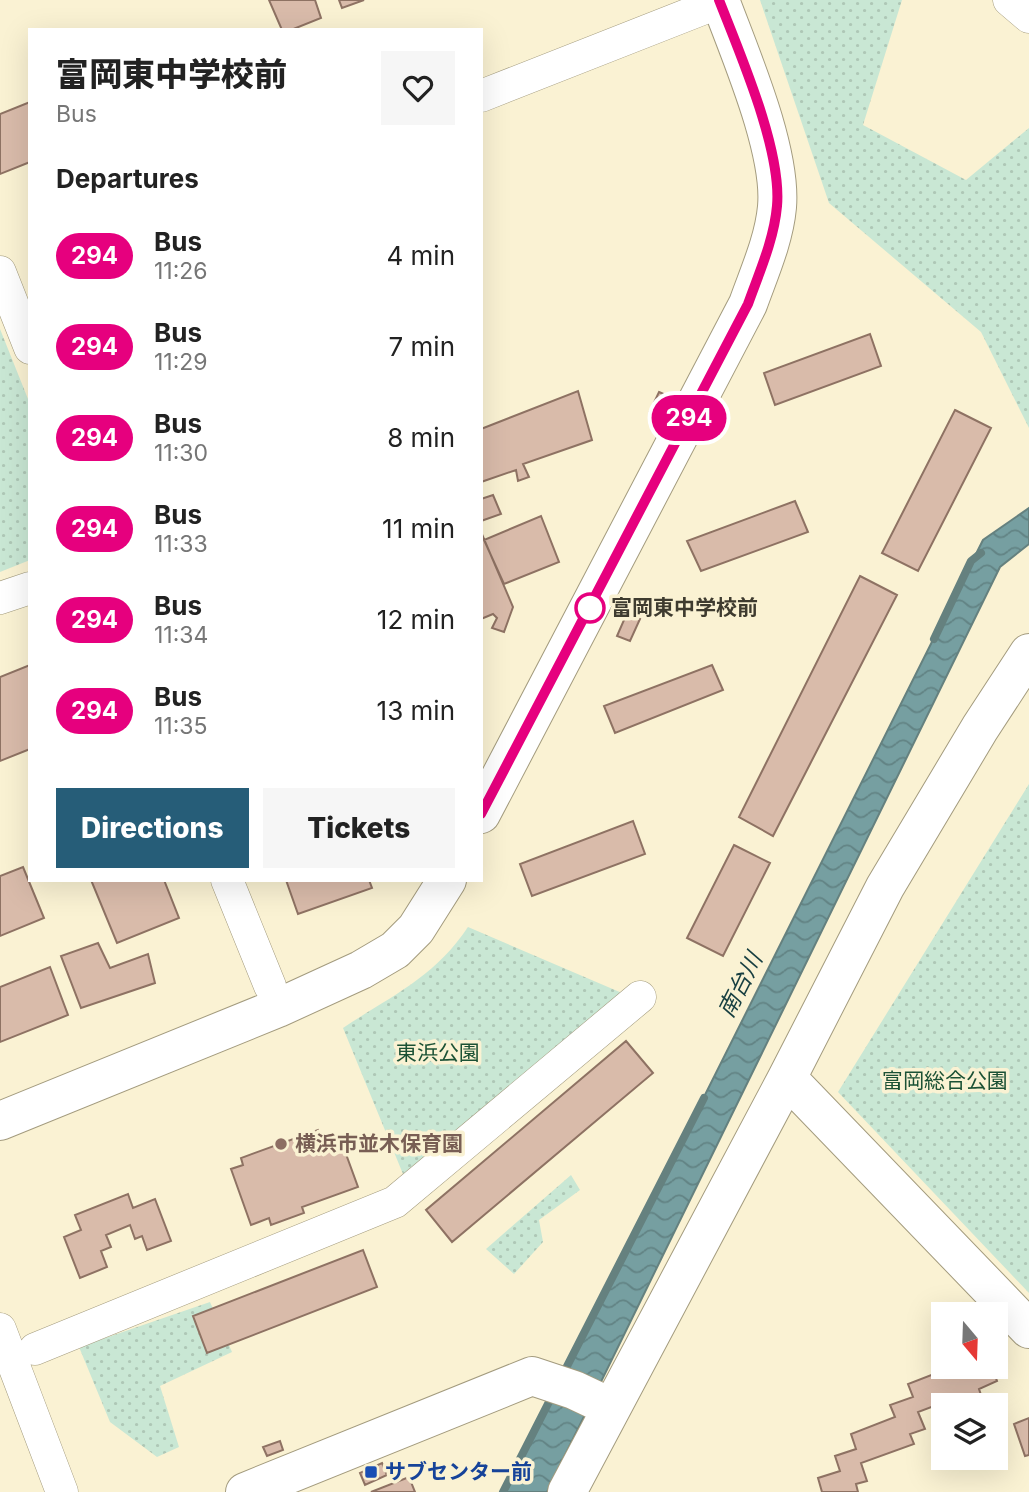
<!DOCTYPE html>
<meta charset="utf-8">
<style>
:root{--surface:#fff;--page:#f6f6f6;--text:#222;--muted:#767676;--accent:#265d78}
body{margin:0;font-family:Inter,"Noto Sans JP",sans-serif;background:var(--page);color:var(--text);height:100vh;display:flex;flex-direction:column;font-size:26px;white-space:nowrap}
*{box-sizing:border-box;margin:0}
p{font-size:23px;color:var(--muted)}
.icon{flex:none;width:38px;height:38px;fill:none;stroke:currentColor;stroke-width:2;stroke-linecap:round;stroke-linejoin:round}
.map{position:relative;flex:1;overflow:hidden}
.drawer{position:absolute;left:28px;top:28px;width:455px;height:854px;display:flex;flex-direction:column;background:var(--surface);border-radius:0px;box-shadow:0 7px 28px #0002}
.drawer>*{flex:none}
.badge{padding:0 14px;border-radius:23px;font-size:24px;line-height:46px}
.needle{width:46px;rotate:161deg}
.fabs{position:absolute;left:931px;top:1302px;display:grid;gap:14px}
.fabs a{display:grid;place-items:center;width:77px;height:77px;border-radius:0px;background:var(--surface);box-shadow:0 7px 28px #0002;font-size:35px}
.map>.badge{position:absolute;translate:-50% -50%;box-shadow:0 0 0 4px #fff}
h2{padding:0 28px;font-size:26px;line-height:63px}
.round{display:grid;place-items:center;flex:none;width:74px;height:74px;border-radius:0px;background:var(--page)}
.headline{display:flex;align-items:center;justify-content:space-between;height:119px;padding:0 28px}
h1{font-size:33px;font-weight:800;line-height:52px}
.button{display:flex;gap:14px;margin-top:auto;padding:14px 28px}
.button a{flex:1;height:80px;border-radius:0px;background:var(--accent);color:#fff;font-size:28px;font-weight:800;line-height:80px;text-align:center}
.button a+a{background:var(--page);color:var(--text)}
ul{padding:0;list-style:none}
li{display:flex;align-items:center;gap:21px;height:91px;padding:0 28px}
li div{flex:1}
li b{display:block;font-size:26px}
li em{font-style:normal}
li .badge{min-width:77px;font-weight:700;text-align:center}
.map>svg:first-child{display:block}
.park{fill:url(#park-dots)}
.water{fill:url(#water-waves);stroke:#65817f;stroke-width:2}
.lines{fill:none;stroke-linecap:round;stroke-linejoin:round}
.stream{stroke:#65817f;stroke-width:8}
.building{fill:#d9bbaa;stroke:#8e7263;stroke-width:2}
.street-casing{stroke:#a39b7e;stroke-width:33}
.secondary-casing{stroke:#a39b7e;stroke-width:40}
.street{stroke:#fff;stroke-width:32}
.secondary{stroke:#fff;stroke-width:38}
.line-casing{stroke:#fff;stroke-width:16}
.line{stroke:#e6007e;stroke-width:10}
.stop-dot{fill:#fff;stroke:#e6007e;stroke-width:3.5}
.education-dot{fill:#8d6e63;stroke:#faf2d3;stroke-width:2.5}
.transit-dot{fill:#1a4fb4;stroke:#faf2d3;stroke-width:2.5}
.labels{text-anchor:middle;stroke-width:7;stroke-linejoin:round;paint-order:stroke}
.stop-label{font-size:21px;font-weight:bold;fill:#3e3b2f;stroke:#faf2d3;text-anchor:start}
.park-label{font-size:21px;fill:#1b5135;stroke:#faf2d3}
.education-label{font-size:21px;font-weight:bold;fill:#785e54;stroke:#faf2d3;text-anchor:start}
.transit-label{font-size:21px;font-weight:bold;fill:#164399;stroke:#faf2d3;text-anchor:start}
.water-label{font-size:23px;font-style:italic;fill:#163e40;stroke:#faf2d3}
</style>
<div class="map">
<svg width="1029" height="1492" viewBox="0 0 1029 1492">
<defs>
<pattern id="park-dots" width="8" height="8" patternUnits="userSpaceOnUse" patternTransform="scale(1.75)"><rect width="8" height="8" fill="#c9e7d4"/><path d="M2 2h.1M6 6h.1" fill="none" stroke="#aec7b6" stroke-width="1.8" stroke-linecap="round"/></pattern>
<pattern id="water-waves" width="16" height="10" patternUnits="userSpaceOnUse" patternTransform="scale(1.75)"><rect width="16" height="10" fill="#769fa1"/><path d="M0 5q4-4 8 0t8 0" fill="none" stroke="#628384"/></pattern>
</defs>
<rect width="100%" height="100%" fill="#faf2d3"/>
<path class="park" d="M760 0H902L863 125 966 180 1029 128V428L981 332 829 203Z
M0 329 30 404V560L0 572Z
M1029 784V1293L838 1092Z
M468 927 622 993 532 1070 403 1174 343 1028C391 996 435 977 468 927Z
M571 1175 580 1190 539 1220 543 1242 514 1274 486 1249Z
M210 1302 232 1352 160 1386 179 1447 157 1457 110 1422 79 1347Z"/>
<path class="water" d="M1029 508V544L1000 567 547 1492H506L983 540Z"/>
<g class="lines">
<path class="stream" d="M934 639 971 561 981 553
M562 1376 704 1098
M503 1492 553 1394"/>
</g>
<path class="building" d="M269 0H315L321 18 291 30H282Z
M339 0H364L342 8Z
M30 102V162L0 174V114Z
M870 334 881 366 775 405 764 373Z
M578 391 592 440 523 464 529 477 518 481 516 470 481 482V429Z
M659 392 673 398 664 417 650 411Z
M955 410 991 428 918 571 882 553Z
M493 495 501 514 481 521V499Z
M795 501 808 532 701 571 687 541Z
M541 516 559 562 504 584 484 540Z
M481 532 513 607 504 632 492 628 497 618 493 614 481 619Z
M860 576 897 595 773 836 739 817Z
M627 613 640 619 630 641 617 636Z
M30 665V749L0 761V677Z
M712 665 723 690 615 733 604 706Z
M633 821 645 854 532 896 520 864Z
M734 845 770 863 723 956 687 938Z
M23 867 44 918 0 936V876Z
M91 880H164L179 918 117 943Z
M286 880H369L372 888 298 914Z
M98 943 110 968 148 954 155 983 81 1008 61 956Z
M50 967 68 1015 0 1042V987Z
M626 1041 653 1073 452 1242 426 1210Z
M318 1130 322 1141 339 1135 358 1187 302 1207 304 1213 271 1225 269 1218 251 1225 231 1169 243 1165 241 1158Z
M128 1194 133 1208 155 1199 171 1241 147 1250 142 1236 135 1239 130 1225 106 1235 111 1247 101 1251 107 1267 80 1278 64 1237 81 1230 75 1215Z
M363 1250 377 1287 207 1353 193 1316Z
M952 1367H992L997 1381 979 1389 982 1398 962 1405H958L955 1398 918 1412 925 1429 910 1434 914 1444 861 1463 867 1481 856 1484 858 1492H822L818 1478 840 1471 835 1456 856 1449 851 1434 895 1417 890 1405 913 1397 908 1384Z
M1029 1418V1455L1025 1456 1014 1424Z
M280 1441 283 1450 267 1456 263 1447Z
M382 1463 387 1475 365 1485 360 1473Z
M409 1477 415 1492H371Z"/>
<g class="lines">
<defs>
<path id="street" d="M1009 0 1029 17
M481 96 720 2
M0 272 30 348
M0 598 30 588
M227 880 270 986
M0 1329 62 1492
M35 1349 395 1202 640 997"/>
<path id="secondary" d="M481 814 748 304C759 273 774 240 777 207 782 150 740 54 720 0
M787 1078 1029 1329
M0 1121 278 1008 361 970 395 950 416 929 447 880
M245 1492 532 1376 574 1390 610 1407
M567 1492 787 1078 885 887 980 728 1029 653"/>
</defs>
<use href="#street" class="street-casing"/>
<use href="#secondary" class="secondary-casing"/>
<use href="#street" class="street"/>
<use href="#secondary" class="secondary"/>
</g>
<g class="lines">
<defs>
<path id="line" d="M481 814 748 304C759 273 774 240 777 206 782 150 740 54 719 0"/>
</defs>
<use href="#line" class="line-casing"/>
<use href="#line" class="line"/>
</g>
<circle class="stop-dot" cx="590" cy="608" r="14"/>
<circle class="education-dot" cx="281" cy="1144" r="7"/>
<rect class="transit-dot" x="364" y="1465" width="14" height="14" rx="3.5"/>
<g class="labels">
<g class="stop-label">
<text x="611" y="615">富岡東中学校前</text>
</g>
<g class="park-label">
<text x="438" y="1060">東浜公園</text>
<text x="945" y="1088">富岡総合公園</text>
</g>
<g class="education-label">
<text x="295" y="1151">横浜市並木保育園</text>
</g>
<g class="transit-label">
<text x="385" y="1479">サブセンター前</text>
</g>
<g class="water-label">
<text transform="translate(740 985) rotate(-63)" y="8">南台川</text>
</g>
</g>
</svg>
<div class="fabs">
<a><svg class="needle" viewBox="-14 -14 28 28"><path d="M0-13l5 13h-10z" fill="#e53935"/><path d="M0 13l5-13h-10z" fill="#767676"/></svg></a>
<a><svg class="icon" aria-label="layers" viewBox="0 0 24 24"><path d="M12 4l9 5-9 5-9-5zM3 14l9 5 9-5"/></svg></a>
</div>
<b class="badge" style="left:689px;top:418px;background:#e6007e;color:#fff">294</b>
<section class="drawer">
<div class="headline"><div><h1>富岡東中学校前</h1><p>Bus</p></div><a class="round"><svg class="icon" aria-label="heart" viewBox="0 0 24 24"><path d="M12 20l-8-8c-3-5 5-10 8-4 3-6 11-1 8 4z"/></svg></a></div>
<h2>Departures</h2>
<ul>
<li><span class="badge" style="background:#e6007e;color:#fff">294</span><div><b>Bus</b><p>11:26</p></div><em>4 min</em></li>
<li><span class="badge" style="background:#e6007e;color:#fff">294</span><div><b>Bus</b><p>11:29</p></div><em>7 min</em></li>
<li><span class="badge" style="background:#e6007e;color:#fff">294</span><div><b>Bus</b><p>11:30</p></div><em>8 min</em></li>
<li><span class="badge" style="background:#e6007e;color:#fff">294</span><div><b>Bus</b><p>11:33</p></div><em>11 min</em></li>
<li><span class="badge" style="background:#e6007e;color:#fff">294</span><div><b>Bus</b><p>11:34</p></div><em>12 min</em></li>
<li><span class="badge" style="background:#e6007e;color:#fff">294</span><div><b>Bus</b><p>11:35</p></div><em>13 min</em></li>
</ul>
<div class="button"><a>Directions</a><a>Tickets</a></div>
</section>
</div>
